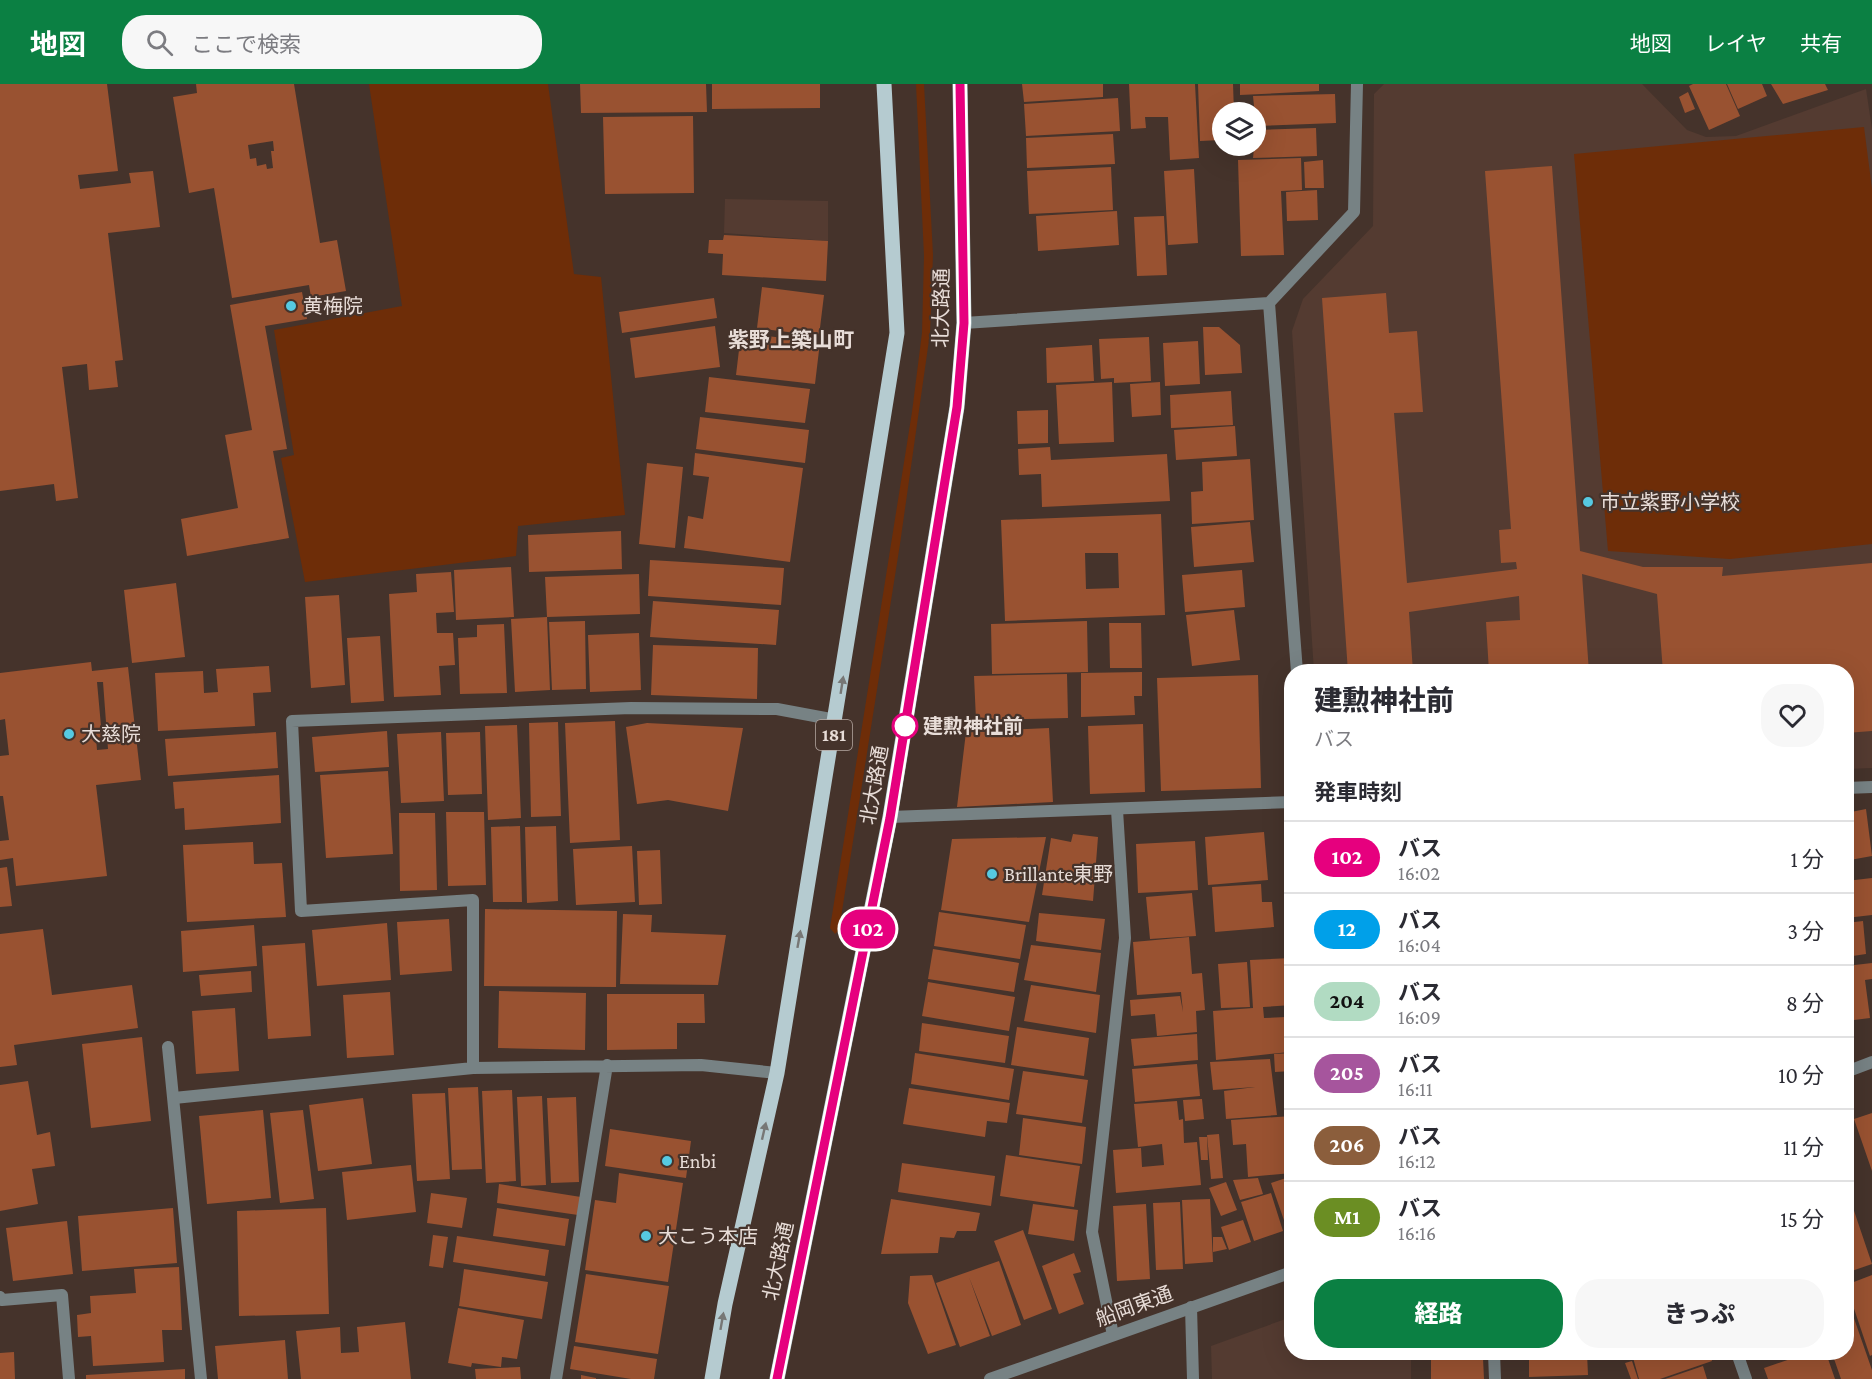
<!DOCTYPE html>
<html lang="ja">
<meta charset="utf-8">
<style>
:root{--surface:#fff;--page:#f7f7f7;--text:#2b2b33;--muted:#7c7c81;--line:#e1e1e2;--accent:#0b8043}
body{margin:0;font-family:"Crimson Pro","Noto Sans JP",serif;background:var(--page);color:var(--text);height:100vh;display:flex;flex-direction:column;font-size:22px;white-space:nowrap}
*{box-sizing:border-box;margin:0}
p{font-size:20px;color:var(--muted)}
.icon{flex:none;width:33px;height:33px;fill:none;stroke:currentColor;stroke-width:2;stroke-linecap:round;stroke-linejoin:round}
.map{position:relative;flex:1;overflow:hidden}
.sheet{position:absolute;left:1284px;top:580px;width:570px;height:696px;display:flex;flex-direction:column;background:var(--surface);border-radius:24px;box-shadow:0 6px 24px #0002}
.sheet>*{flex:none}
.badge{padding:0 12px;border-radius:20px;font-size:21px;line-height:39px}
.controls{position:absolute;left:1212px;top:18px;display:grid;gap:12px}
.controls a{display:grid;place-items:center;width:54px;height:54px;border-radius:50%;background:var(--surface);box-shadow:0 6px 24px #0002;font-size:30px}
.map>.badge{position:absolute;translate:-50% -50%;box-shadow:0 0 0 3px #fff}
h2{padding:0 30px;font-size:22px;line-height:54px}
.round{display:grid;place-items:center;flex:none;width:63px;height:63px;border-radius:24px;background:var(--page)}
.headline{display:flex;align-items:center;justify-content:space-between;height:102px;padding:0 30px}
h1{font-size:28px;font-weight:800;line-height:45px}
.cta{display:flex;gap:12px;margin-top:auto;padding:12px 30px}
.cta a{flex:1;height:69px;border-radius:24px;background:var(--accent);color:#fff;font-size:24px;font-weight:800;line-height:69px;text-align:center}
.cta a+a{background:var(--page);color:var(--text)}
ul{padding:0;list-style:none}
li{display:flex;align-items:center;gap:18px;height:72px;padding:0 30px;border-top:2px solid var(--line)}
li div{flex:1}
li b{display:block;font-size:22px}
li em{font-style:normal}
li .badge{min-width:66px;font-weight:700;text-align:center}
header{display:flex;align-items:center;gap:36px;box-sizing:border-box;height:84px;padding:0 30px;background:var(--accent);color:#fff}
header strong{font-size:28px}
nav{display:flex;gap:33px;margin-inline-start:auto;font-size:21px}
.search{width:420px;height:54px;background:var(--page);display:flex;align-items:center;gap:15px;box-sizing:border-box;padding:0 21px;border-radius:24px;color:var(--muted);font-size:22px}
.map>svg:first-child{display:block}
.built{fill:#543b31}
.green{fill:#6e2d08}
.building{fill:#995231;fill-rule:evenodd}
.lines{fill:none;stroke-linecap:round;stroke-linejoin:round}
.service{stroke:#778284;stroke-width:12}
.minor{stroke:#778284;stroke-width:12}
.tertiary{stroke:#778284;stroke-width:12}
.primary{stroke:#b5cbd0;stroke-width:15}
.oneway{fill:#777775}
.line-casing{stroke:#fff;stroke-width:14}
.line{stroke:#e6007e;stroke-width:9}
.poi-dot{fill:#56c9e1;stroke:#45332b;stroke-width:2}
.stop-dot{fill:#fff;stroke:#e6007e;stroke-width:3}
.labels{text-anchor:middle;stroke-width:4.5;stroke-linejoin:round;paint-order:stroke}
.shield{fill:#45332b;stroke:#b7aaa4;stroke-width:1.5}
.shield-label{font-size:18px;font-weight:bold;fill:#e8ddd8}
.poi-label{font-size:20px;fill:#e8ddd8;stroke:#45332b;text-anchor:start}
.street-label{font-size:20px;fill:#e8ddd8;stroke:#45332b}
.stop-label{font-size:20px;font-weight:bold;fill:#e8ddd8;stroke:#45332b;text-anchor:start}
.neighbourhood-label{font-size:21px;font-weight:bold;fill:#e8ddd8;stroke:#45332b}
</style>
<header>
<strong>地図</strong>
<div class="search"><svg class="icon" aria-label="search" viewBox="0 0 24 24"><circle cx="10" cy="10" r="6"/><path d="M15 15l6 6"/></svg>ここで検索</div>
<nav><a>地図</a><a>レイヤ</a><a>共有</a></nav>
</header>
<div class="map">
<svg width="1872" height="1295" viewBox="0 0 1872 1295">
<rect width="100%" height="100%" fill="#45332b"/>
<path class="built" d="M1384 0H1642L1687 46 1706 53 1736 52 1866 5 1872 45V684L1847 685 1846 588H1314L1292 247 1303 215 1373 142 1374 10Z
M725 115 828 117V157L724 149Z
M1291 1233 1292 1269H1411V1295H1212L1211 1262Z"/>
<path class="green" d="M369 0H548L574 190 601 193 625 431 518 442 516 472 305 498 281 374 294 371 274 246 402 222Z
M916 0H924L933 171 930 249 900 460 839 846 835 850 830 844 912 328 922 249 924 172Z
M1864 43 1872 105V460L1730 475 1608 467 1574 70Z"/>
<path class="building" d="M0 0H107L118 87 78 91 80 105 131 99 129 89 153 87 160 143 108 149 123 276 115 277 118 303 89 306 87 280 62 283 78 414 56 417 54 400 0 407Z
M196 0H294L320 159 337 156 346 207 311 213 309 201 232 214 214 104 189 109 173 13 197 9ZM273 57 274 67H271L273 84 267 85 266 80 257 82 256 74 250 75 248 61Z
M580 0H706L707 28 581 29Z
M712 0H820V24L712 25Z
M1022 0H1103V13L1024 18Z
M1129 0H1195L1199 74 1170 76 1168 33H1145L1146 44 1131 45Z
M1198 0H1233L1234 28H1222V56L1200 57Z
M1240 0H1319V7L1240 11Z
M1693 0H1726L1740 32 1709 46 1689 2Z
M1727 0H1762L1767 12 1738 25Z
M1771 0H1825L1828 6 1783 20Z
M1688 8 1695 25 1685 29 1679 13Z
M1335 10 1336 39 1256 42 1253 12Z
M1118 14 1120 47 1026 52 1024 20Z
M693 32 694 109 605 110 603 33Z
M1316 44 1317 72 1253 74 1256 46Z
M1113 50 1115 80 1027 84 1026 54Z
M1301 74 1302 106 1281 107 1284 171 1241 172 1238 76Z
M1323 76 1324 104H1305L1304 78Z
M1552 82 1580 467 1643 483H1723L1722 492 1872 479V647L1846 649V588H1663L1657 510 1582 490 1589 588H1489L1486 538 1520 536 1519 512 1409 528 1413 588H1348L1322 214 1386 209 1389 249 1417 247 1423 328 1394 329 1407 499 1517 485 1516 478 1501 479 1499 446 1511 445 1485 87Z
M1111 83 1113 126 1029 130 1027 87Z
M1194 85 1198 159 1168 161 1164 87Z
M1317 106 1318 136 1287 137 1286 108Z
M1117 127 1119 161 1038 167 1036 132Z
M1164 132 1167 191 1137 192 1134 133Z
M724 151 828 157 826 197 722 191 723 170 708 169 709 156H723Z
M762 203 824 211 819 252 757 244Z
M302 208 307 235 265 242 287 365 273 367 289 454 187 472 181 435 238 424 225 351 252 346 230 221Z
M714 214 717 234 622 249 619 228Z
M715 242 720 283 635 294 630 254Z
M1203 243H1219L1240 261 1242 289 1205 291Z
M741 249 820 258 815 300 736 291Z
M1149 253 1151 297 1114 299V294L1101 295 1099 255Z
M1198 257 1200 300 1165 302 1163 259Z
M1092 261 1094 297 1047 299 1046 264Z
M709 293 810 305 805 339 705 328Z
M1112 298 1114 358 1059 360 1056 301Z
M1160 298 1161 331 1132 333 1130 300Z
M1231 307 1233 341 1171 344 1170 311Z
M1048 326V359L1018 360 1017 327Z
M700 333 809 346 805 379 696 365Z
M1235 342 1237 372 1176 376 1174 346Z
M1050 363 1051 376 1167 370 1170 417 1042 423 1041 390 1019 391 1018 365Z
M695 369 803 384 790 478 684 464 688 432 703 435 709 393 693 391Z
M1250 375 1254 436 1192 440 1191 408 1203 407 1202 378Z
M647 379 683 383 675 464 639 460Z
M1161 430 1165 531 1005 537 1001 436ZM1085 469H1118L1119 504 1086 505Z
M1250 438 1254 478 1194 483 1191 443Z
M621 447 622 485 529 488 528 451Z
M650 476 784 484 781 521 648 512Z
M511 483 514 533 456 536 454 486Z
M1242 486 1245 523 1185 528 1182 491Z
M451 488 454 528 436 529 437 549H453L455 581 439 582 441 611 394 613 389 510 417 508 416 490Z
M639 490 640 530 547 533 545 493Z
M176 499 185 573 132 579 124 506Z
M339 511 345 601 311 604 305 513Z
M653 517 779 526 776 561 650 553Z
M1234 526 1240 576 1192 582 1186 531Z
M547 533 550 606 515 608 511 535Z
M585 537 586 605 552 606 549 538Z
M1087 537 1088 588 992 590 991 540Z
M1109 539H1141L1142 584H1110Z
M504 540 507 609 460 610 458 554 477 553V541Z
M639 549 641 606 590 608 588 551Z
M380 552 384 617 351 619 347 554Z
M653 561 758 564 757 615 651 611Z
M91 578 92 587 128 583 141 696 96 701 107 792 16 802 13 774 0 776V757L9 756 3 712H0V672L9 671 5 635 0 636V589ZM97 598H103L108 665 97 666 96 654 102 653Z
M269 582 271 608 253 609 255 642 158 647 155 589 203 587 204 609 218 608 216 585Z
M1142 588V612H1134L1135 631 1081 633V589Z
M1067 590 1068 634 976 636 974 592Z
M1258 591 1261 704 1161 707 1157 594Z
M615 637 620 756 570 759 565 639Z
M558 638 561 732 531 733 529 639Z
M647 639 743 644 728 727 668 716 637 720 626 643Z
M1143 640 1145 708 1090 710 1088 642Z
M517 641 521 734 488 736 485 642Z
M1049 644 1053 718 957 723 966 648Z
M387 647 389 683 315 688 312 653Z
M276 648 278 684 168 692 165 655Z
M441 648 444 717 401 719 397 650Z
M480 648 482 710 448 711 446 649Z
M388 687 393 770 326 774 320 691Z
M279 691 281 739 185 746 184 724 175 725 173 698Z
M1866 725 1872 772 1850 776 1846 729Z
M446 728H484L486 801 448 802Z
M399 729H435L437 806 400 807Z
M520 742 522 818H493L491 743Z
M556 742 558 817 527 819 525 743Z
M1264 748 1268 796 1208 801 1205 753Z
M1073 750 1098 753 1093 817 1042 811 1051 754 1071 758Z
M1046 753 1029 838 941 826 952 755Z
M1195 757 1198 806 1138 809 1136 760Z
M253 758 254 780 282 779 286 833 187 838 183 761Z
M632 762 635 818 576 821 573 765Z
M660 766 662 820 639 821 637 767Z
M7 783 12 822 0 823V784Z
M1872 794V831L1846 834V797Z
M1261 800 1262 818H1272L1274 843 1215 848 1212 803Z
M1192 809 1196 852 1150 855 1146 813Z
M485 825 617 827 616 903 484 902Z
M939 828 1026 841 1020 875 934 862Z
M1039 829 1105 835 1101 866 1036 857Z
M623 830 652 831 651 848 726 851 718 901 620 900Z
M449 835 452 887 400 891 397 838Z
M1863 837 1866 870 1846 873V839Z
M387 839 391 896 317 902 312 846Z
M254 841 257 882 183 888 181 847Z
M43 845 52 911 132 901 138 944 14 961 17 981 0 983V850Z
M1189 853 1192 890 1202 889 1205 926 1196 927 1197 948 1157 952 1155 930 1131 932 1130 916 1180 912 1183 928 1181 908 1137 911 1133 858Z
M305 859 311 952 268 955 262 862Z
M1031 861 1101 869 1096 908 1024 896Z
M933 865 1019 879 1014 908 928 895Z
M1292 874V921L1263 923 1264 934 1286 933 1289 968 1216 976 1213 927 1253 924 1250 876Z
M1247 878 1250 923 1221 924 1218 880Z
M1872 879V895L1865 896 1870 934 1846 937V882Z
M251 887 252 908 201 912 199 891Z
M928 898 1015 913 1009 947 922 932Z
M1031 901 1100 911 1096 949 1024 937Z
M499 907 586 909 585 966 498 964Z
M390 908 394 971 347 974 343 911Z
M607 910H704L705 939H677V965L607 966Z
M235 924 239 987 196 990 192 927Z
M922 939 1009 952 1005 979 919 967Z
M1017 943 1089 954 1084 992 1011 981Z
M1197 950 1198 976 1134 982 1131 955Z
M142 953 151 1037 91 1044 82 960Z
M915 969 1014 985 1009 1016 911 1000Z
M1292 969V987L1275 988 1274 970Z
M1270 975 1277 1031 1226 1035 1224 1007 1255 1003 1213 1006 1210 978Z
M1197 980 1200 1012 1135 1018 1132 985Z
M1023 987 1088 996 1082 1039 1016 1030Z
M28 997 37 1051 50 1048 55 1082 32 1085 38 1120 0 1127V1001Z
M478 1003 482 1085 452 1086 448 1004Z
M909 1004 1010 1019 1007 1039 987 1037 985 1053 903 1040Z
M512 1006 516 1097 486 1099 482 1007Z
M445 1009 450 1095 417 1097 412 1010Z
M542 1012 546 1101 521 1102 517 1013Z
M576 1013 579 1098 551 1099 547 1014Z
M363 1014 372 1080 318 1087 309 1021Z
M1202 1015 1204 1035 1185 1037 1183 1016Z
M1177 1017 1179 1036 1183 1035 1184 1059 1197 1058 1201 1101 1116 1109 1113 1066 1141 1064 1142 1083 1164 1081 1162 1060 1138 1063 1134 1020Z
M263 1026 271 1114 207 1120 199 1032Z
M303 1026 314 1115 280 1119 270 1029Z
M1872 1029V1087L1854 1035Z
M1292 1032V1089L1248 1093 1246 1060 1233 1061 1231 1036Z
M1023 1034 1086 1043 1082 1080 1019 1071Z
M610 1045 691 1057 686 1094 605 1082Z
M1219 1050 1223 1094 1211 1095 1207 1051Z
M1199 1053H1207L1208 1076H1201Z
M1006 1071 1080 1082 1074 1123 1000 1112Z
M902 1079 995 1092 991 1122 898 1108Z
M411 1081 416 1128 347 1136 342 1088Z
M619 1089 683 1099 668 1198 585 1186 595 1116 616 1119Z
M1292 1092V1140L1286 1142 1271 1099Z
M1258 1094 1263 1110 1240 1116 1233 1096Z
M1226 1098 1237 1126 1221 1132 1209 1104Z
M499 1100 581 1113 578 1131 497 1119Z
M431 1109 467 1114 462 1144 427 1139Z
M1271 1109 1283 1147 1254 1157 1241 1118Z
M1846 1112H1849L1872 1180 1846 1189Z
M891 1115 980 1129 976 1147H957L954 1154 940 1153 938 1169 881 1170Z
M1210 1115 1213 1178 1185 1180 1182 1116Z
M1180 1118 1183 1185 1156 1186 1153 1119Z
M1033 1120 1078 1126 1074 1157 1028 1150Z
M1146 1120 1150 1195 1117 1197 1113 1122Z
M173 1124 177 1179 82 1187 78 1132Z
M326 1124 329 1230 239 1232 237 1127Z
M497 1124 569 1135 565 1162 493 1152Z
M1243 1136 1251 1158 1229 1166 1221 1143Z
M67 1137 73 1190 13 1197 6 1144Z
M1023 1146 1052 1225 1024 1236 994 1157Z
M433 1151 448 1153 443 1184 429 1182Z
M457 1152 549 1166 545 1192 453 1178Z
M1213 1153H1222L1227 1165 1213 1168Z
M1074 1169 1081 1188 1073 1190 1084 1220 1059 1230 1042 1182Z
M999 1177 1021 1241 992 1252 969 1193 990 1252 960 1263 936 1199Z
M179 1183 182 1246H162L164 1278 93 1282 91 1252 78 1253 77 1231 91 1229 90 1212 136 1209 134 1185Z
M464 1185 548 1198 542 1235 459 1222Z
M586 1190 669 1202 658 1270 575 1258Z
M932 1191 956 1261 928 1270 908 1219 910 1192Z
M1872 1191V1271L1870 1272 1846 1201Z
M1849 1220 1872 1286V1295H1841L1832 1269H1846V1221Z
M458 1224 524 1236 517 1275 502 1273 501 1283 472 1279 471 1283 448 1279Z
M405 1238 411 1295H301L296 1247 340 1243 341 1269 359 1268 357 1243Z
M285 1256 288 1295H218L215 1262Z
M574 1262 657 1275 654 1295H631L570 1285Z
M14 1268 15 1295H0V1269Z
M1529 1269H1587L1588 1291 1529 1293Z
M1634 1269H1710L1712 1277 1660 1295H1639L1632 1270Z
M1808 1269H1826L1835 1295H1768L1764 1284Z
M1483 1274 1484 1295H1431V1276Z
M1632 1277 1638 1295H1631L1625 1279Z
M1703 1282 1707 1295H1665Z
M520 1283 521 1295H476L475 1285Z
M185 1285V1295H86V1291Z
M581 1291 596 1294V1295H581Z"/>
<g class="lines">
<path class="service" d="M168 963 201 1295
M473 984V816L301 827 292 637 631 624 777 625 836 636
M174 1014 473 984 701 981 777 989
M0 1213 2 1216 62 1211 69 1295
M1191 1223 1193 1295
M1113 1251 1092 1148 1125 854 1117 726
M1494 1269 1495 1295
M1737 1269 1746 1295
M556 1295 607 981"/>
<path class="minor" d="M964 239 1269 219
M1297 588 1269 219 1354 128 1357 0
M1846 704 1872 703
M890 733 1292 718"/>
<path class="tertiary" d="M1846 988 1872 978
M990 1295 1292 1188"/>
<path class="primary" d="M712 1295 725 1220 777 989 897 249 884 0
M777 1295 890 733 957 323 964 239 960 0"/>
</g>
<defs><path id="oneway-solid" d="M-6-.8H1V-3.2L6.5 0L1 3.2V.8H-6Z" transform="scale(1.5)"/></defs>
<g class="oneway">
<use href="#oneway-solid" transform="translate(842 601) rotate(-81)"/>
<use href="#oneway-solid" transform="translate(799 855) rotate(-80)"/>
<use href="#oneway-solid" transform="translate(764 1047) rotate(-77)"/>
<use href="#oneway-solid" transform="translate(722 1237) rotate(-80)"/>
</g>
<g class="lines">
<defs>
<path id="line" d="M777 1295 890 734 957 323 964 239 960 0"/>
</defs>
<use href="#line" class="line-casing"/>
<use href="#line" class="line"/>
</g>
<g class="poi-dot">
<circle cx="291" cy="222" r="6"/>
<circle cx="1588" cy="418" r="6"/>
<circle cx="69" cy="650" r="6"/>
<circle cx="992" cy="790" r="6"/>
<circle cx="667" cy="1077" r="6"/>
<circle cx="646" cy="1152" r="6"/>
</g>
<circle class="stop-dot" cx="905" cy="642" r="12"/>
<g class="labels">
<rect class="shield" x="816" y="636" width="36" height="30" rx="4.5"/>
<g class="shield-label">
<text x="834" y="657">181</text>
</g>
<g class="poi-label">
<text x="303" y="229">黄梅院</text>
<text x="1600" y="425">市立紫野小学校</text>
<text x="81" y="657">大慈院</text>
<text x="1004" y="797">Brillante東野</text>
<text x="679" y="1084">Enbi</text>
<text x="658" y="1159">大こう本店</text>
</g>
<g class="street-label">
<text transform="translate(941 224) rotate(-89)" y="7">北大路通</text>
<text transform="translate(874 701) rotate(-80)" y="7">北大路通</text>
<text transform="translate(778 1177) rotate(-78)" y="7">北大路通</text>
<text transform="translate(1134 1222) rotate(-20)" y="7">船岡東通</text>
</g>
<g class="stop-label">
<text x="923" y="649">建勲神社前</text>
</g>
<g class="neighbourhood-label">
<text x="791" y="263">紫野上築山町</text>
</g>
</g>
</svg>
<div class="controls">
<a><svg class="icon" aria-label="layers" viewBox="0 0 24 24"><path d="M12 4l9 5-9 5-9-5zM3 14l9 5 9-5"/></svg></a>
</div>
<b class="badge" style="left:868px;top:845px;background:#e6007e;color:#fff">102</b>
<section class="sheet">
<div class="headline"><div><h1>建勲神社前</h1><p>バス</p></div><a class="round"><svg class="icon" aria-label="heart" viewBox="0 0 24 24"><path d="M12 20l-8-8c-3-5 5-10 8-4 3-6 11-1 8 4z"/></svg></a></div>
<h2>発車時刻</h2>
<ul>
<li><span class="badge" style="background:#e6007e;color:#fff">102</span><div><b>バス</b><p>16:02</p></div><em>1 分</em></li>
<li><span class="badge" style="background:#00a0e9;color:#fff">12</span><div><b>バス</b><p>16:04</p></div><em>3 分</em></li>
<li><span class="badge" style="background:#b1dbc2;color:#111">204</span><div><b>バス</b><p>16:09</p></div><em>8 分</em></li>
<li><span class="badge" style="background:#a6559d;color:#fff">205</span><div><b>バス</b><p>16:11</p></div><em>10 分</em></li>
<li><span class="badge" style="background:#8b5e3c;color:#fff">206</span><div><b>バス</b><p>16:12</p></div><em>11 分</em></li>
<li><span class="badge" style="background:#6b8e23;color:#fff">M1</span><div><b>バス</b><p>16:16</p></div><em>15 分</em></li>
</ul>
<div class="cta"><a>経路</a><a>きっぷ</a></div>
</section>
</div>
